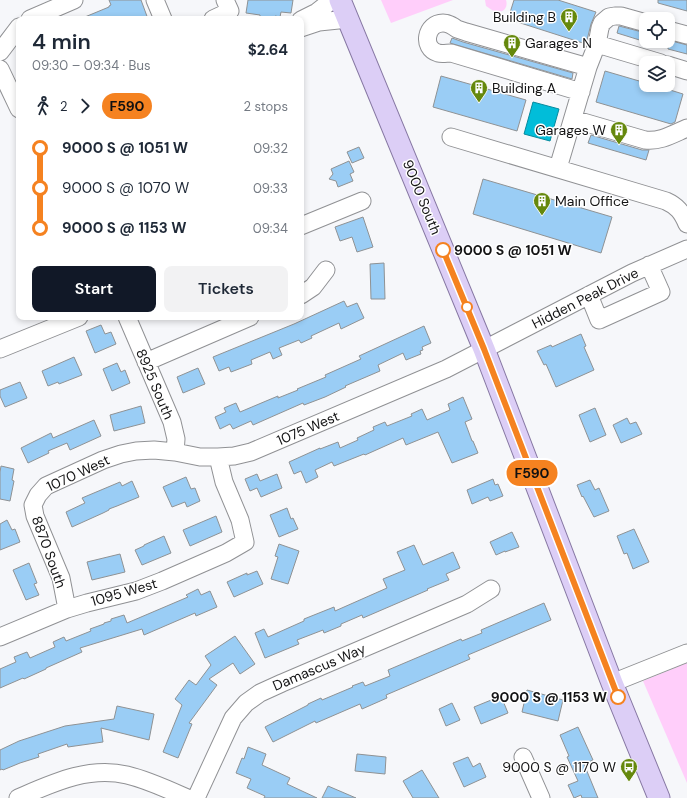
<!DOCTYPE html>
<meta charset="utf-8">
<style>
:root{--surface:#fff;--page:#f2f2f3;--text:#1f2937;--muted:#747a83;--accent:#111827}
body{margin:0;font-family:"DM Sans",sans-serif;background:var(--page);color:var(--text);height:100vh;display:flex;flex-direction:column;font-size:15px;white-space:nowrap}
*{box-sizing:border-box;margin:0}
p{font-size:13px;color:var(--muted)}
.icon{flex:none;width:22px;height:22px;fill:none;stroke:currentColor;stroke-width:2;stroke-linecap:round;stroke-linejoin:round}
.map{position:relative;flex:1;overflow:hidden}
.sheet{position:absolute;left:16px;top:16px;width:288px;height:304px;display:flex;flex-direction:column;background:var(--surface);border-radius:8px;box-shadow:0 2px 6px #0003}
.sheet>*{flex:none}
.badge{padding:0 8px;border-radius:13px;font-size:14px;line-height:26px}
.fabs{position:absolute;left:639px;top:12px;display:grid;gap:8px}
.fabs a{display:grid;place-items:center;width:36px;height:36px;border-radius:8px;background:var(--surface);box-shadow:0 2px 6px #0003;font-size:20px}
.map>.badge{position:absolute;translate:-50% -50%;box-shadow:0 0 0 2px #fff}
.legs{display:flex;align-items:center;gap:6px;height:44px;padding:0 16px;font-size:13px}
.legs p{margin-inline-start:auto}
.head{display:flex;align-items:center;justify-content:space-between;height:68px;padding:0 16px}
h1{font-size:22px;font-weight:600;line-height:30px}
.action{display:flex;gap:8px;margin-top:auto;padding:8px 16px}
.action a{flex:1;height:46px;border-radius:8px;background:var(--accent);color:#fff;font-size:16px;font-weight:600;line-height:46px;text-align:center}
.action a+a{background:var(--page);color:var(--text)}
ul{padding:0 16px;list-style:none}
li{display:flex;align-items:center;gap:14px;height:40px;font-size:15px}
li i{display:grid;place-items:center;width:6px;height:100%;margin:0 5px;background:currentColor}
li i::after{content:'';width:10px;height:10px;margin:-5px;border:3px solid;border-radius:50%;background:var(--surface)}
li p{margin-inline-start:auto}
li:first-child i{background:linear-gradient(#0000 50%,currentColor 0)}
li:last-child i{background:linear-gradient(currentColor 50%,#0000 0)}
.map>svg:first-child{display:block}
.green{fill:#ffcefa}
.water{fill:#01bdd9;stroke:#078a9e}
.building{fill:#9acdf5;stroke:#8f9294}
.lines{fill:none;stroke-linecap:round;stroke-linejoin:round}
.minor-casing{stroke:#909194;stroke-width:19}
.major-casing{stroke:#8778a3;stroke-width:23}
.minor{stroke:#fff;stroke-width:17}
.major{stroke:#dccef6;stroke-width:21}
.line-1-casing{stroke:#fff;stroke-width:9}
.line-1{stroke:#f58220;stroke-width:6}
.stop-1-dot{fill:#fff;stroke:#f58220;stroke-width:2}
.labels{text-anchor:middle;stroke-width:3;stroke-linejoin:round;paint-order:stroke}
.poi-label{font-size:14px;fill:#141415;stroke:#fff;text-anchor:end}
.street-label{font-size:14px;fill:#141415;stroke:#fff}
.stop-label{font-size:14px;font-weight:bold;fill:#141415;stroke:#fff;text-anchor:start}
</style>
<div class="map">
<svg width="687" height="798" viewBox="0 0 687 798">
<rect width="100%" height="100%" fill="#f6f7fa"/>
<path class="green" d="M381 0H453L391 23Z
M485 0H506C508 6 505 12 498 12 494 12 489 8 486 6Z
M687 663V783L643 681Z"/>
<path class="water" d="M533 102 559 109 550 141 524 134Z"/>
<path class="building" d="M109 0H141L148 19H80L109 7V6L111 5Z
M248 0H293L291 13 281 12 280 17 275 16 274 19H260V15L246 13Z
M514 0H558L596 12 591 24 586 44 508 19Z
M658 0H687V11L658 3Z
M619 26 646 33V42L617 33Z
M452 38 463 42 573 73 572 79 450 43Z
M668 40 687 45V54L668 49Z
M605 71 646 83V85H654L683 94 675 122 671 124 596 102Z
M441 76 526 100 517 131 433 107Z
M591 135 642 150H649L646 160 588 143Z
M359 147 364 158 352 163 347 152Z
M349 161 354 172 350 174 353 181 338 187 336 181 329 179 333 174 331 169Z
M483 179 612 217 601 253 473 214Z
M363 217 373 247 357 252 352 237 340 241 335 227Z
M384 263 385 299H371L370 264Z
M344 301 347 307 357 303 364 318 341 329 339 323 311 336 312 338 301 343 299 340 279 348 282 355 273 359 270 352 251 360 252 364 231 372 229 367 219 371 213 357 294 324Z
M101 325 105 334 111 332 116 344 95 353 86 331Z
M424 326 431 343 422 347 423 350 420 351 421 354 406 360 403 353 378 365 380 371 345 386 346 387 325 397 304 405 303 403 253 425 251 421 233 429 230 424 220 429 215 417 226 412 224 408 236 403 240 412 278 396V398L298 390 297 389 326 377 325 375 361 359 359 356Z
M581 334 586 346 584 347 594 370 556 387 546 364 544 365 537 351 551 345 552 347Z
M74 357 82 375 59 384 58 382 48 386 42 371Z
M117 363 121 372 125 370 130 383 112 391 103 369Z
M198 368 205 384 183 393 177 377Z
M20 382 27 398 5 407 0 396V390Z
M463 397 472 419 465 422 472 441H473L478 453 452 463 438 432 406 445 403 438 365 455 364 454 334 466 332 462 315 470 318 477 306 483 301 471 294 474 289 462 320 448V449L338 442 340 448 358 440 357 438 374 430 373 427 385 422 387 426 412 416 411 414 422 409 427 420 450 410 448 404Z
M141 406 145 423 114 431 110 415Z
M595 408 606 435 590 442 579 415Z
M627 418 630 424 636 422 642 434 621 443 613 425Z
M94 420 101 436 70 450 67 443 48 451 49 453 28 463 21 448 51 433 53 438Z
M1 466 14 469 12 480 14 481 10 501 0 499V472Z
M257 474 260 481 277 474 282 488 261 497 257 488 250 491 245 479Z
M186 477 191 489 195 488 200 501 187 507 185 502 172 507 163 487Z
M493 479 495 485 498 484 503 496 490 501 488 497 472 504 467 490Z
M590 480 595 490 599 488 609 511 594 517 583 496 582 497 577 485Z
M132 481 139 497 117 506 109 509V510L103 513 72 527 66 512 85 503 82 498 120 482 122 486Z
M287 508 291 519 293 518 298 529 279 537 270 515Z
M216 516 222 532 190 546 183 530Z
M7 520 12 530 15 529 20 542 0 550V524Z
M634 529 649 562 633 569 627 553 624 554 617 536Z
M512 532 519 547 505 552V551L496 555 490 542Z
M164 536 171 553 142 565 135 550 144 546V545Z
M279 544 299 551 288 584 271 579 278 557 275 556Z
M414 545 423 565 453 552 460 568 446 574 449 580 427 589 428 590 363 618 362 615 341 624V626L324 633 323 630 297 640 299 644 265 658 255 633 264 629 268 637 304 621V619L334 607 335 611 387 588 383 579 405 570 397 552Z
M120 554 125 572 92 580 87 562Z
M29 563 37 583 34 584 39 595 26 600 13 570Z
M257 571 263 584 234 597 227 582 247 573V575Z
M198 589 201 595 210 591 217 607 196 616 195 613 144 635 142 629 80 648 82 652 46 668V669L24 679 23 678 0 688V669L16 662 14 657 27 652 30 658 55 647 53 642 64 637 66 641 91 631 90 629 104 624V623L111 621V619L124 615 127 623 188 597 186 595Z
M544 603 551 620 468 655 470 659 386 695 387 698 362 709 360 704 316 723 315 721 273 742 265 727 308 705V704L321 698 322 700 353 687 352 686 363 682 365 686 390 676 388 670 461 639 462 641 482 633 481 630Z
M235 636 255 664 240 674 233 663 209 679 217 685 189 723 192 724 178 758 163 752 182 705 175 699 189 680 196 685 211 665 205 656Z
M527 690 563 700 558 721 522 712Z
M501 696 508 713 481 724 474 707Z
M452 703 460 720 446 726 439 709Z
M117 706 154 714 149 740 101 728 103 742 68 747 67 744 38 754 39 757 20 763 3 770 2 769 0 770V750L19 741 65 726 114 719Z
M578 727 593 760 584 764 598 798H582L581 795 574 798 568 785 578 781 567 757 569 756 560 735Z
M248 747 266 754 262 765 290 778 287 784 317 798H264L265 796 247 788 251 779 236 773 242 758 244 759Z
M357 754 386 757 385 774 355 771Z
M468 757 473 767 480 763 486 777 464 787 453 763Z
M422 770 439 798H413L403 781Z
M328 786 356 798H322Z"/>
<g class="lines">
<defs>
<path id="minor" d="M155 0 163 19
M30 19 74 0
M213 19 230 11 225 0
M301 20 317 12 332 0
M301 28 319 22 348 19
M668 30 687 35
M597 44 661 63
M0 52 19 27
M668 65 687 71
M0 69 19 109
M581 92 451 53C447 53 442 54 438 53 421 48 426 23 443 23 449 23 453 26 457 29 460 30 463 31 466 32L588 67
M573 119 645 140C660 142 673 134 687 128
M451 137 666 201C677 206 682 212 687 224
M558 168 588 67 597 44 600 28 602 23 609 17 615 16H621L646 23
M301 226 362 201
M301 295 313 287 326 270
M589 295 599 320 661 292 649 265
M127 317 172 422 176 439 175 452
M0 349 79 317
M146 362 250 317
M67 609 61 578 35 516 33 505 38 495 46 486 103 460 121 454 136 451 154 450 175 452 200 457H218L234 456 251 452 446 369 632 273 687 249
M0 637 67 609 87 603 136 591 162 581 226 553 245 542 240 520 224 482 218 457
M612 683 687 653
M523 757 541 798
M18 798C53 783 88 766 127 775 148 780 167 789 187 798
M196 798 233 718 246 703 260 693 282 683 467 604 491 589"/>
<path id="major" d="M340 0 484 349 612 683 659 798"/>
</defs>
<use href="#minor" class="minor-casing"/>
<use href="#major" class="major-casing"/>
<use href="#minor" class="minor"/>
<use href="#major" class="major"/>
</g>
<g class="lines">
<defs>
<path id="line-1" d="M443 250 484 349 618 697"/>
</defs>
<use href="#line-1" class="line-1-casing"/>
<use href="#line-1" class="line-1"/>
</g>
<defs>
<symbol id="building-pin" viewBox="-11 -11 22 30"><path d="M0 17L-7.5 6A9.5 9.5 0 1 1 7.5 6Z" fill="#65880c" stroke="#fff"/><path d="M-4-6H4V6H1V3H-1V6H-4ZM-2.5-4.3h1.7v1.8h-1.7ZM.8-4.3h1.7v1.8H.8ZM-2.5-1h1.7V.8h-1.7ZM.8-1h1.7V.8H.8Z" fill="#fff"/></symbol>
<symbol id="bus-pin" viewBox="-11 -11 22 30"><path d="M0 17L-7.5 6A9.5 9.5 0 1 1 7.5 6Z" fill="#65880c" stroke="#fff"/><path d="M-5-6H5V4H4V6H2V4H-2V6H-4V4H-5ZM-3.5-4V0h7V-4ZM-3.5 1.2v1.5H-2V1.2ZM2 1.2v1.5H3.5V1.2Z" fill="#fff"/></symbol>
</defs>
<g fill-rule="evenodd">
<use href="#building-pin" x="559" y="7" width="20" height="27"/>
<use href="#building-pin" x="502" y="33" width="20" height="27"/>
<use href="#building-pin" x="469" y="78" width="20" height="27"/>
<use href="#building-pin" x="609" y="120" width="20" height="27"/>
<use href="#building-pin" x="532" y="191" width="20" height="27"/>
<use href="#bus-pin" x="619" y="757" width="20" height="27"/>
</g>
<g class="stop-1-dot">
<circle cx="443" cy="250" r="7"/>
<circle cx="467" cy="307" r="5"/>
<circle cx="618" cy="697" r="7"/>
</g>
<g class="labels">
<g class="poi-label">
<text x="556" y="22">Building B</text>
<text x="525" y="48" text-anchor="start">Garages N</text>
<text x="492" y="93" text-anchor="start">Building A</text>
<text x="606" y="135">Garages W</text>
<text x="555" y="206" text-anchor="start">Main Office</text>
<text x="616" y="772">9000 S @ 1170 W</text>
</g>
<g class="street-label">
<text transform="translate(422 197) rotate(68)" y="5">9000 South</text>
<text transform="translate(585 298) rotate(-27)" y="5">Hidden Peak Drive</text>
<text transform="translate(155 384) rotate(67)" y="5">8925 South</text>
<text transform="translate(308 428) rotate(-23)" y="5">1075 West</text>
<text transform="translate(78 473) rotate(-25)" y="5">1070 West</text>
<text transform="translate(49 552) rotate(70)" y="5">8870 South</text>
<text transform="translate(124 592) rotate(-16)" y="5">1095 West</text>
<text transform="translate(319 667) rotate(-23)" y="5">Damascus Way</text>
</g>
<g class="stop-label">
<text x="454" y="255">9000 S @ 1051 W</text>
<text x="607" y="702" text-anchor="end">9000 S @ 1153 W</text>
</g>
</g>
</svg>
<div class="fabs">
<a><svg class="icon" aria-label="locate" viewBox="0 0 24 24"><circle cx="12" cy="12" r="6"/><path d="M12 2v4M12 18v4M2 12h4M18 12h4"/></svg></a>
<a><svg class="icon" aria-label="layers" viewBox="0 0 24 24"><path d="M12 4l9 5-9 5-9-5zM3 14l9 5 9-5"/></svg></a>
</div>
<b class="badge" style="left:532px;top:473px;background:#f58220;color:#111">F590</b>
<section class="sheet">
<div class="head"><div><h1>4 min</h1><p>09:30 – 09:34 · Bus</p></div><b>$2.64</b></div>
<div class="legs"><svg class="icon" aria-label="walk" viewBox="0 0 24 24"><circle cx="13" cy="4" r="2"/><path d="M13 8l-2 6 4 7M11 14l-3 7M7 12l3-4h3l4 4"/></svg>2<svg class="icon" aria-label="forward" viewBox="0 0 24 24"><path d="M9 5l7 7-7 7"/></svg><b class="badge" style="background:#f58220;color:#111">F590</b><p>2 stops</p></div>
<ul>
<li><i style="color:#f58220"></i><b>9000 S @ 1051 W</b><p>09:32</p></li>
<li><i style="color:#f58220"></i><span>9000 S @ 1070 W</span><p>09:33</p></li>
<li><i style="color:#f58220"></i><b>9000 S @ 1153 W</b><p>09:34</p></li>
</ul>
<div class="action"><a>Start</a><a>Tickets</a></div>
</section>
</div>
